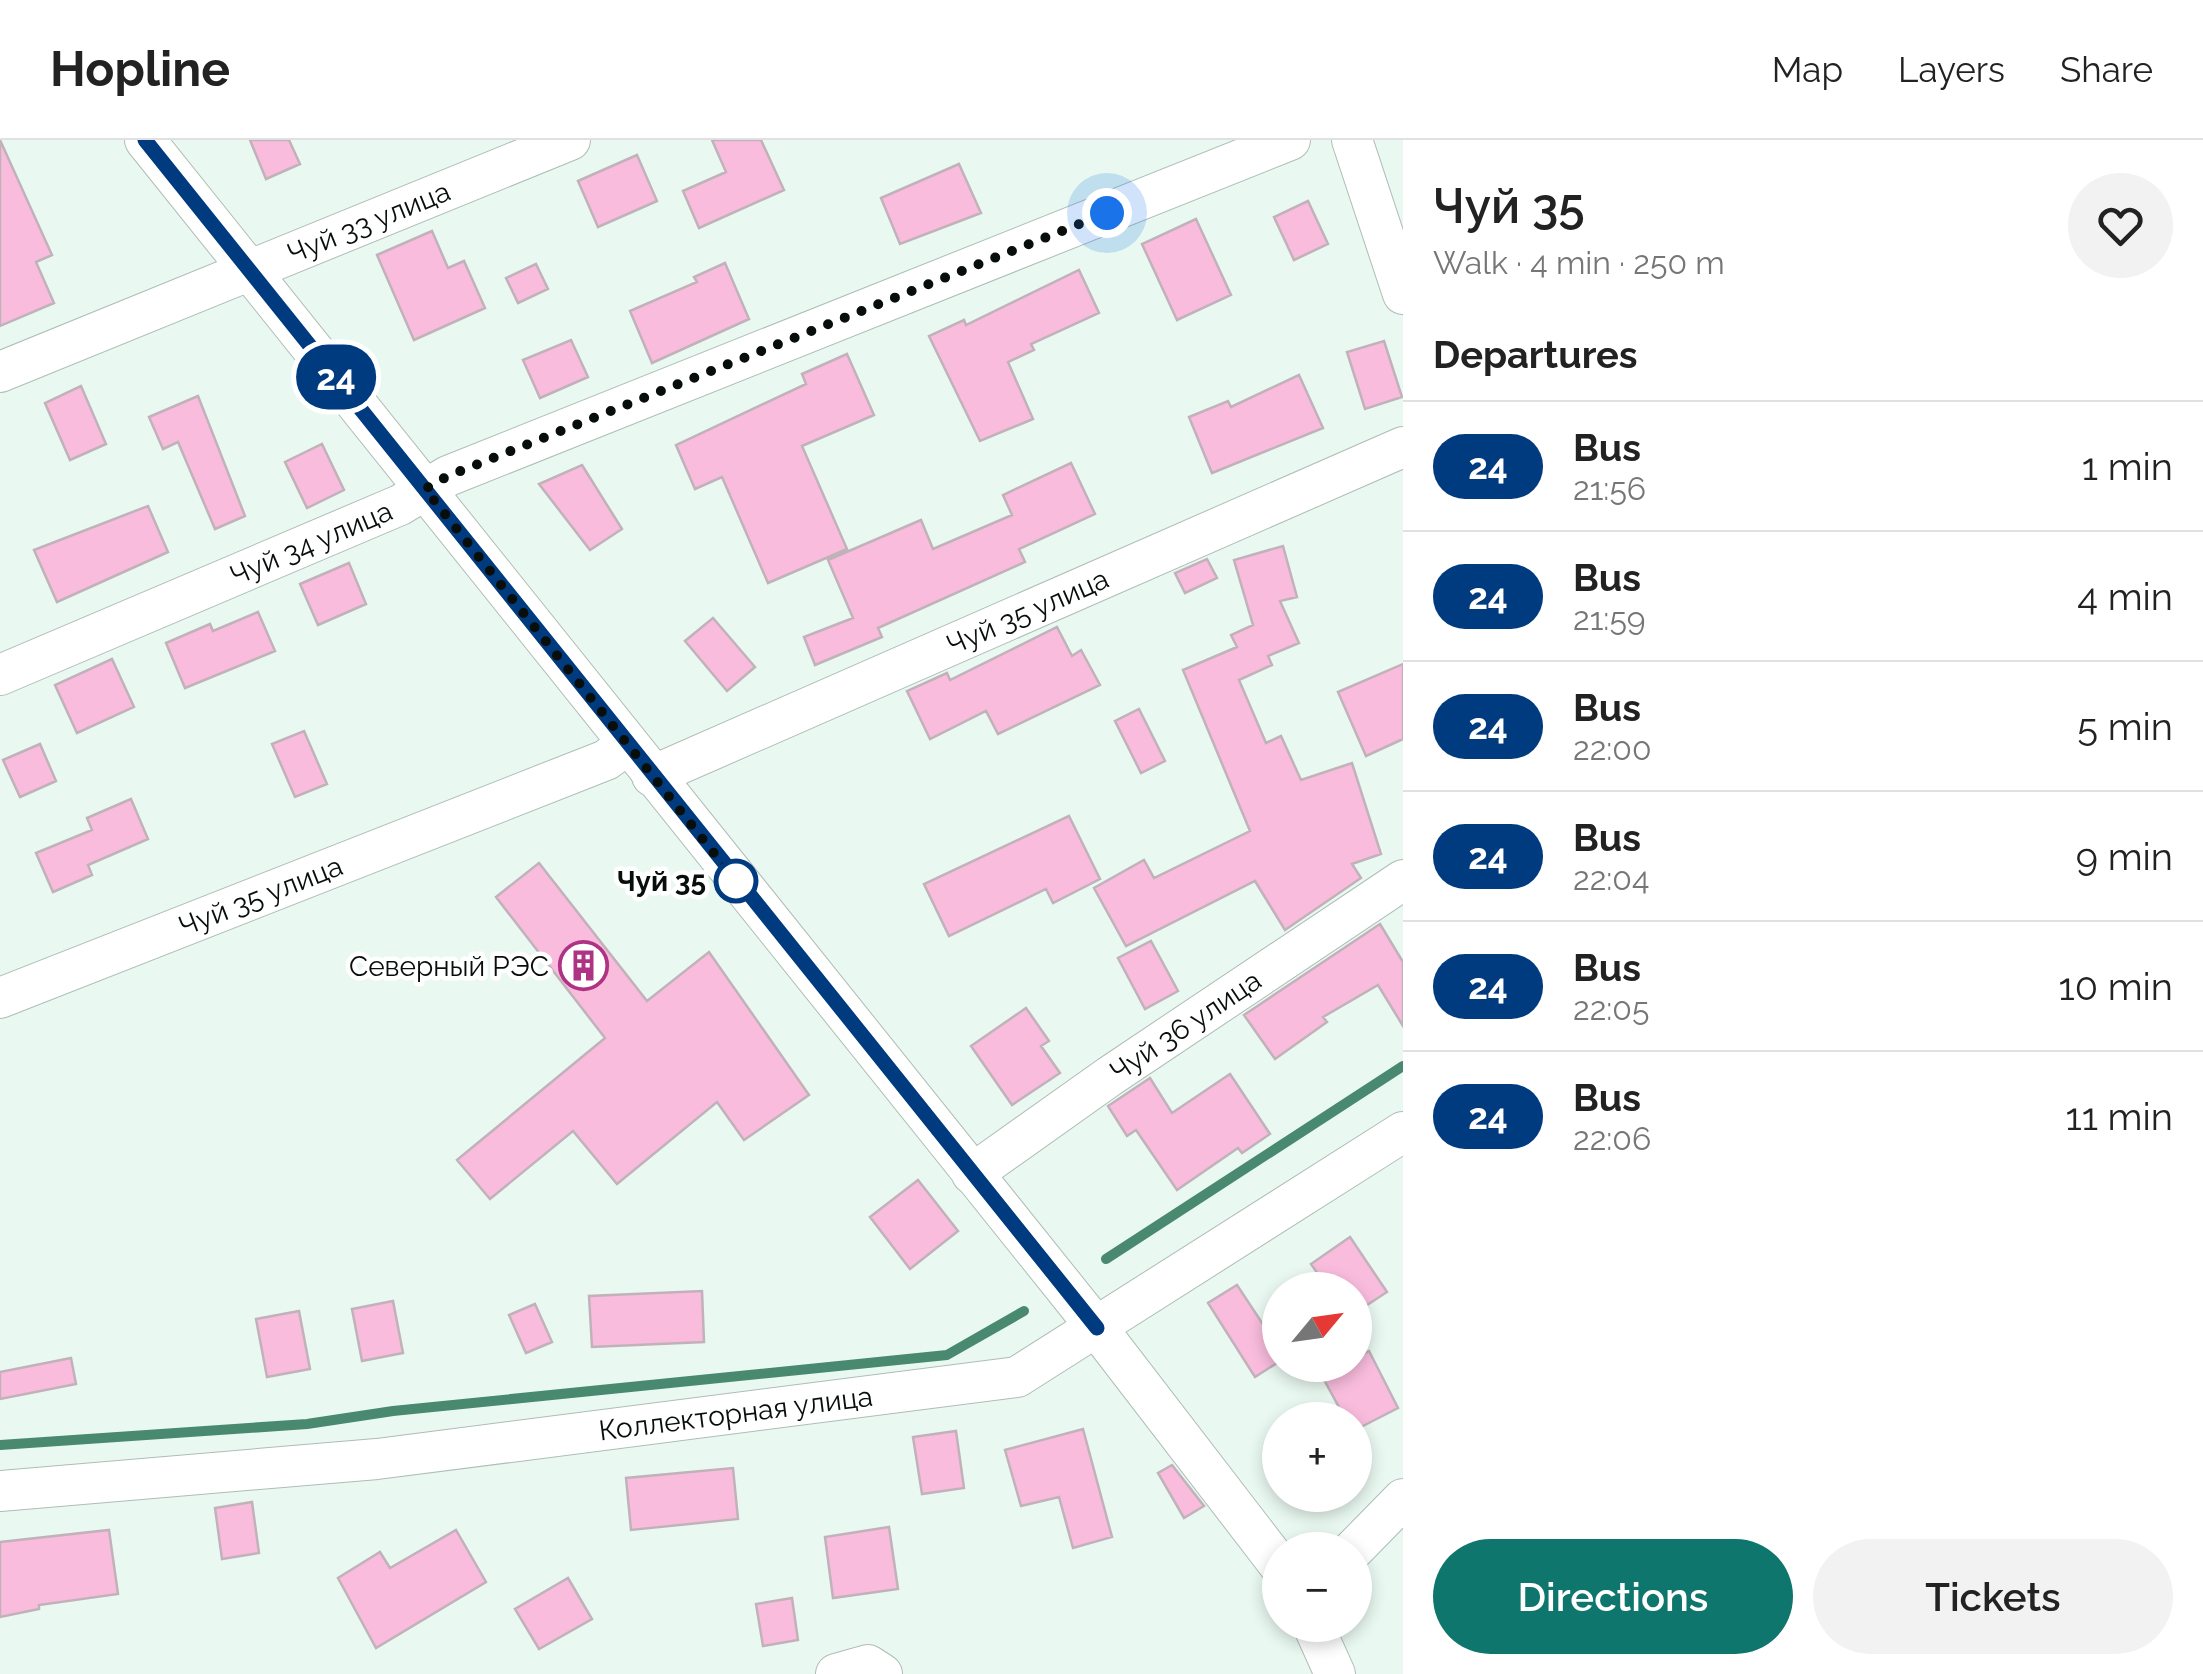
<!DOCTYPE html>
<meta charset="utf-8">
<style>
:root{--surface:#fff;--page:#f2f2f2;--text:#222;--muted:#767676;--line:#e0e0e0;--accent:#0f766e}
body{margin:0;font-family:Raleway,sans-serif;background:var(--page);color:var(--text);height:100vh;display:flex;flex-direction:column;font-size:38px;white-space:nowrap}
*{box-sizing:border-box;margin:0}
p{font-size:32px;color:var(--muted)}
.icon{flex:none;width:55px;height:55px;fill:none;stroke:currentColor;stroke-width:2;stroke-linecap:round;stroke-linejoin:round}
.map{position:relative;flex:1;overflow:hidden}
.sheet{display:flex;flex-direction:column;background:var(--surface);width:800px}
.sheet>*{flex:none}
.badge{padding:0 20px;border-radius:32px;font-size:35px;line-height:65px}
.needle{width:65px;rotate:61deg}
.controls{position:absolute;left:1262px;top:1132px;display:grid;gap:20px}
.controls a{display:grid;place-items:center;width:110px;height:110px;border-radius:50%;background:var(--surface);box-shadow:0 5px 15px #0003;font-size:50px}
.you{position:absolute;width:50px;height:50px;margin:-25px;border:8px solid #fff;border-radius:50%;background:#1a73e8;box-shadow:0 0 0 15px #1a73e833}
.map>.badge{position:absolute;translate:-50% -50%;box-shadow:0 0 0 5px #fff}
h2{padding:0 30px;font-size:38px;line-height:90px}
.round{display:grid;place-items:center;flex:none;width:105px;height:105px;border-radius:52px;background:var(--page)}
.overview{display:flex;align-items:center;justify-content:space-between;height:170px;padding:0 30px}
h1{font-size:48px;font-weight:600;line-height:75px}
.action{display:flex;gap:20px;margin-top:auto;padding:20px 30px}
.action a{flex:1;height:115px;border-radius:60px;background:var(--accent);color:#fff;font-size:40px;font-weight:600;line-height:115px;text-align:center}
.action a+a{background:var(--page);color:var(--text)}
ul{padding:0;list-style:none}
li{display:flex;align-items:center;gap:30px;height:130px;padding:0 30px;border-top:2px solid var(--line)}
li div{flex:1}
li b{display:block;font-size:38px}
li em{font-style:normal}
li .badge{min-width:110px;font-weight:700;text-align:center}
header{display:flex;align-items:center;gap:60px;box-sizing:border-box;height:140px;padding:0 50px;background:var(--surface);border-bottom:2px solid var(--line)}
header strong{font-size:48px}
nav{display:flex;gap:55px;margin-inline-start:auto;font-size:35px}
main{display:flex;flex:1;min-height:0}
.map>svg:first-child{display:block}
.lines{fill:none;stroke-linecap:round;stroke-linejoin:round}
.stream{stroke:#49896f;stroke-width:10}
.building{fill:#f9bcdd;stroke:#c1b2ba;stroke-width:2.5}
.minor-casing{stroke:#aebdb6;stroke-width:42}
.minor{stroke:#fff;stroke-width:40}
.line-casing{stroke:#fff;stroke-width:22}
.line{stroke:#003b80;stroke-width:15}
.walk{stroke:#080e0b;stroke-width:10;stroke-dasharray:0 18}
.stop-dot{fill:#fff;stroke:#003b80;stroke-width:5}
.labels{text-anchor:middle;stroke-width:9;stroke-linejoin:round;paint-order:stroke}
.street-label{font-size:28px;fill:#080e0b;stroke:#fff}
.stop-label{font-size:28px;font-weight:bold;fill:#080e0b;stroke:#fff;text-anchor:end}
.poi-label{font-size:28px;fill:#080e0b;stroke:#fff;text-anchor:end}
</style>
<header>
<strong>Hopline</strong>
<nav><a>Map</a><a>Layers</a><a>Share</a></nav>
</header>
<main>
<div class="map">
<svg width="1403" height="1534" viewBox="0 0 1403 1534">
<rect width="100%" height="100%" fill="#e9f9f1"/>
<g class="lines">
<path class="stream" d="M1106 1119 1403 926
M0 1305 307 1284 393 1271 947 1215 1024 1171"/>
</g>
<path class="building" d="M0 0 52 115 36 122 54 163 0 186Z
M250 0H289L300 24 266 39Z
M712 0H761L784 50 699 88 683 51 726 32Z
M637 15 657 61 598 87 578 41Z
M959 24 981 73 900 104 881 58Z
M1308 61 1328 104 1294 120 1274 77Z
M1196 79 1231 155 1177 180 1142 104Z
M432 91 448 128 464 121 485 168 414 200 377 115Z
M725 123 749 179 652 223 630 171 697 142 694 137Z
M536 124 548 149 518 163 506 138Z
M1079 130 1099 173 1031 204 1034 210 1008 222 1033 279 980 301 929 196 964 180 966 185Z
M571 200 588 237 540 258 523 220Z
M1384 201 1402 257 1365 269 1347 212Z
M847 214 874 275 802 306 847 409 768 443 722 337 695 349 676 305 806 244 802 234Z
M1299 235 1323 288 1212 333 1189 277 1228 261 1231 267Z
M81 246 106 304 70 320 45 263Z
M198 256 245 376 215 389 178 302 163 309 149 277Z
M322 304 344 350 307 368 285 322Z
M1071 323 1095 374 1019 409 1025 422 878 488 882 497 815 525 804 497 853 478 828 420 921 380 933 409 1012 375 1003 355Z
M582 325 622 389 590 410 539 344Z
M148 366 168 412 57 462 34 410Z
M1283 406 1297 457 1280 461 1299 503 1268 516 1272 525 1239 540 1266 603 1281 596 1301 640 1352 623 1381 714 1352 724 1361 738 1285 790 1255 741 1126 806 1094 748 1144 720 1154 738 1250 691 1183 530 1237 507 1231 495 1253 485 1234 420Z
M1207 419 1217 438 1185 453 1175 433Z
M349 423 366 464 318 485 300 444Z
M258 472 275 511 185 548 166 503 210 484 213 491Z
M713 478 755 527 727 551 685 501Z
M1057 487 1072 516 1081 510 1100 545 998 594 986 571 930 599 907 551 947 533 950 540Z
M112 519 134 567 77 593 55 545Z
M1403 524V599L1366 616 1338 552Z
M1139 569 1165 621 1141 633 1115 581Z
M304 591 327 644 295 657 272 604Z
M40 604 56 641 20 657 3 620Z
M131 659 148 699 88 725 92 735 53 752 36 713 92 690 87 678Z
M1069 676 1100 739 1053 763 1046 749 949 796 924 744Z
M539 723 647 861 709 812 809 955 744 1000 717 962 617 1044 573 991 490 1059 457 1020 605 898 496 757Z
M1380 784 1403 822V886L1378 845 1323 877 1327 882 1275 919 1244 875Z
M1151 801 1178 851 1145 869 1118 818Z
M1026 868 1049 901 1041 906 1060 933 1012 965 971 906Z
M1230 934 1270 994 1242 1013 1238 1008 1177 1050 1136 990 1127 996 1108 966 1150 938 1172 973Z
M918 1040 958 1091 910 1129 870 1077Z
M1350 1097 1387 1152 1355 1173V1150H1329L1311 1124Z
M1237 1145 1280 1210V1221L1255 1237 1208 1163Z
M702 1151 704 1202 592 1207 589 1156Z
M393 1161 403 1213 362 1221 352 1169Z
M535 1164 552 1202 526 1213 509 1175Z
M299 1171 310 1229 267 1237 256 1179Z
M1369 1211 1398 1268 1355 1290V1280H1346L1322 1236 1343 1225H1355V1219Z
M71 1218 76 1244 0 1259V1232Z
M1083 1289 1112 1397 1073 1408 1059 1357 1021 1366 1005 1310Z
M956 1291 964 1348 922 1354 913 1297Z
M1172 1325 1204 1366 1184 1378 1158 1333Z
M733 1328 738 1379 631 1390 626 1338Z
M252 1362 259 1413 222 1419 215 1368Z
M889 1387 898 1449 833 1458 825 1397Z
M109 1390 118 1454 39 1465V1469L0 1477V1402Z
M456 1390 486 1442 376 1508 338 1438 380 1412 390 1428Z
M568 1438 592 1479 539 1509 515 1469Z
M792 1458 798 1500 763 1506 756 1464Z"/>
<g class="lines">
<defs>
<g id="minor">
<path d="M145 0 1097 1188 1280 1426"/>
<path d="M1352 0 1403 154"/>
<path id="s1" d="M0 232 570 0"/>
<path id="s2" d="M0 535 400 365 448 336 1290 0"/>
<path id="s3" d="M652 636 1403 307"/>
<path id="s4" d="M0 858 606 620 628 604"/>
<path id="s5" d="M972 1034 1110 936 1403 740"/>
<path id="s6" d="M0 1351 377 1319 1017 1237 1403 992"/>
<path d="M1353 1410 1403 1359"/>
<path d="M1313 1485 1335 1534"/>
<path d="M836 1534 868 1525 882 1534"/>
</g>
</defs>
<use href="#minor" class="minor-casing"/>
<use href="#minor" class="minor"/>
</g>
<g class="lines">
<defs>
<path id="line" d="M145 0 1097 1188"/>
</defs>
<use href="#line" class="line-casing"/>
<use href="#line" class="line"/>
<path class="walk" d="M736 741 425 349 448 336 1107 73"/>
</g>
<defs>
<symbol id="building-ring" viewBox="-11 -11 22 22"><circle r="9.5" fill="#fff" stroke="#af3383" stroke-width="1.5"/><path d="M-4-6H4V6H1V3H-1V6H-4ZM-2.5-4.3h1.7v1.8h-1.7ZM.8-4.3h1.7v1.8H.8ZM-2.5-1h1.7V.8h-1.7ZM.8-1h1.7V.8H.8Z" fill="#af3383"/></symbol>
</defs>
<g fill-rule="evenodd">
<use href="#building-ring" x="556" y="798" width="55" height="55"/>
</g>
<circle class="stop-dot" cx="736" cy="741" r="20"/>
<g class="labels">
<g class="street-label">
<text dy="10" stroke="none"><textPath href="#s1" startOffset="398">Чуй 33 улица</textPath></text>
<text dy="10" stroke="none"><textPath href="#s2" startOffset="338">Чуй 34 улица</textPath></text>
<text dy="10" stroke="none"><textPath href="#s3" startOffset="410">Чуй 35 улица</textPath></text>
<text dy="10" stroke="none"><textPath href="#s4" startOffset="280">Чуй 35 улица</textPath></text>
<text dy="10" stroke="none"><textPath href="#s5" startOffset="260">Чуй 36 улица</textPath></text>
<text dy="10" stroke="none"><textPath href="#s6" startOffset="740">Коллекторная улица</textPath></text>
</g>
<g class="stop-label">
<text x="706" y="751">Чуй 35</text>
</g>
<g class="poi-label">
<text x="549" y="836">Северный РЭС</text>
</g>
</g>
</svg>
<div class="controls">
<a><svg class="needle" viewBox="-14 -14 28 28"><path d="M0-13l5 13h-10z" fill="#e53935"/><path d="M0 13l5-13h-10z" fill="#767676"/></svg></a>
<a>+</a>
<a>−</a>
</div>
<div class="you" style="left:1107px;top:73px"></div>
<b class="badge" style="left:336px;top:237px;background:#003b80;color:#fff">24</b>
</div>
<section class="sheet">
<div class="overview"><div><h1>Чуй 35</h1><p>Walk · 4 min · 250 m</p></div><a class="round"><svg class="icon" aria-label="heart" viewBox="0 0 24 24"><path d="M12 20l-8-8c-3-5 5-10 8-4 3-6 11-1 8 4z"/></svg></a></div>
<h2>Departures</h2>
<ul>
<li><span class="badge" style="background:#003b80;color:#fff">24</span><div><b>Bus</b><p>21:56</p></div><em>1 min</em></li>
<li><span class="badge" style="background:#003b80;color:#fff">24</span><div><b>Bus</b><p>21:59</p></div><em>4 min</em></li>
<li><span class="badge" style="background:#003b80;color:#fff">24</span><div><b>Bus</b><p>22:00</p></div><em>5 min</em></li>
<li><span class="badge" style="background:#003b80;color:#fff">24</span><div><b>Bus</b><p>22:04</p></div><em>9 min</em></li>
<li><span class="badge" style="background:#003b80;color:#fff">24</span><div><b>Bus</b><p>22:05</p></div><em>10 min</em></li>
<li><span class="badge" style="background:#003b80;color:#fff">24</span><div><b>Bus</b><p>22:06</p></div><em>11 min</em></li>
</ul>
<div class="action"><a>Directions</a><a>Tickets</a></div>
</section>
</main>
